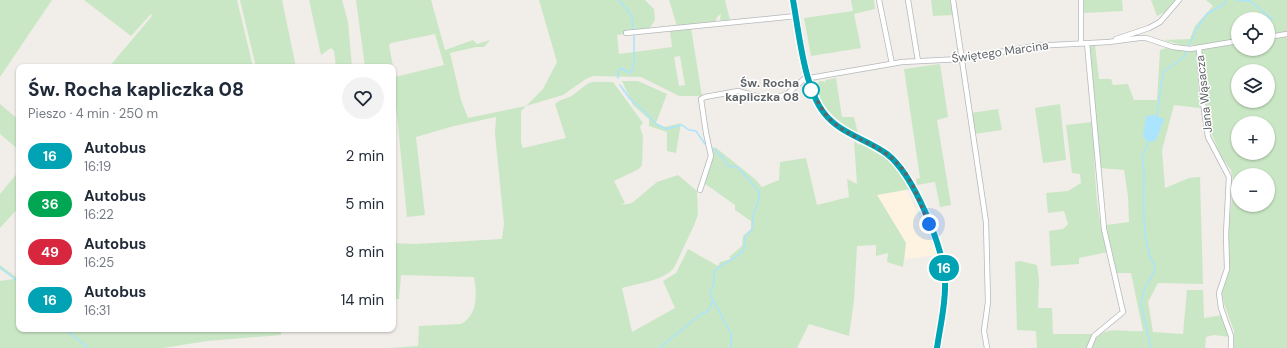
<!DOCTYPE html>
<html lang="pl">
<meta charset="utf-8">
<style>
:root{--surface:#fff;--page:#f2f2f3;--text:#1f2937;--muted:#747a83}
body{margin:0;font-family:"DM Sans",sans-serif;background:var(--page);color:var(--text);height:100vh;display:flex;flex-direction:column;font-size:15px;white-space:nowrap}
*{box-sizing:border-box;margin:0}
p{font-size:13px;color:var(--muted)}
.icon{flex:none;width:22px;height:22px;fill:none;stroke:currentColor;stroke-width:2;stroke-linecap:round;stroke-linejoin:round}
.map{position:relative;flex:1;overflow:hidden}
.sheet{position:absolute;left:16px;top:64px;width:380px;height:268px;display:flex;flex-direction:column;background:var(--surface);border-radius:8px;box-shadow:0 1px 3px #0004}
.sheet>*{flex:none}
.badge{padding:0 8px;border-radius:13px;font-size:14px;line-height:26px}
.tools{position:absolute;left:1231px;top:12px;display:grid;gap:8px}
.tools a{display:grid;place-items:center;width:44px;height:44px;border-radius:50%;background:var(--surface);box-shadow:0 1px 3px #0004;font-size:20px}
.you{position:absolute;width:20px;height:20px;margin:-10px;border:3px solid #fff;border-radius:50%;background:#1a73e8;box-shadow:0 0 0 6px #1a73e833}
.map>.badge{position:absolute;translate:-50% -50%;box-shadow:0 0 0 2px #fff}
.round{display:grid;place-items:center;flex:none;width:42px;height:42px;border-radius:21px;background:var(--page)}
.headline{display:flex;align-items:center;justify-content:space-between;height:68px;padding:0 12px}
h1{font-size:19px;font-weight:800;line-height:30px}
ul{padding:0;list-style:none}
li{display:flex;align-items:center;gap:12px;height:48px;padding:0 12px}
li div{flex:1}
li b{display:block;font-size:15px}
li em{font-style:normal}
li .badge{min-width:44px;font-weight:700;text-align:center}
.map>svg:first-child{display:block}
.commercial{fill:#fdf3e0}
.green{fill:#cae7c5;fill-rule:evenodd}
.water{fill:#abe4fd}
.lines{fill:none;stroke-linecap:round;stroke-linejoin:round}
.stream{stroke:#abe4fd;stroke-width:1.5}
.minor-casing{stroke:#b5b8bc;stroke-width:6}
.tertiary-casing{stroke:#b5b8bc;stroke-width:8}
.minor{stroke:#fff;stroke-width:4.5}
.tertiary{stroke:#fff;stroke-width:6}
.line-casing{stroke:#fff;stroke-width:9}
.line{stroke:#00a3b4;stroke-width:6}
.walk{stroke:#5f6467;stroke-width:4;stroke-dasharray:0 7.2}
.stop-dot{fill:#fff;stroke:#00a3b4;stroke-width:2}
.labels{text-anchor:middle;stroke-width:3;stroke-linejoin:round;paint-order:stroke}
.street-label{font-size:12px;fill:#5f6467;stroke:#fff}
.stop-label{font-size:12px;font-weight:bold;fill:#5f6467;stroke:#fff;text-anchor:end}
</style>
<div class="map">
<svg width="1287" height="348" viewBox="0 0 1287 348">
<rect width="100%" height="100%" fill="#f1ede8"/>
<path class="commercial" d="M907 190 937 255 905 259 906 243 877 195Z"/>
<path class="green" d="M0 0H52L0 77Z
M84 0H237L253 67H109L152 16 151 14 131 36Z
M240 0H282L296 67H256Z
M309 0H342L348 22 352 67H336L334 51 331 48 321 55Z
M356 0H431L445 50 473 40 477 44 490 40 484 47H476L450 53 461 100 468 118 526 106 543 89 557 62 539 0H645L654 9 655 20 649 29 625 30 623 34 617 35 619 54 672 47 670 31 691 28 702 96H679L641 77 593 76 586 79 563 95 526 106 521 111V142L523 148 566 138 555 104C560 99 567 99 573 95 594 79 586 82 613 82L643 123 640 126 642 134H643L642 165 639 169 614 181 625 203 621 205 632 203 657 182 678 175 697 191 698 214 695 223 674 268C662 281 639 283 622 288L632 332 675 308 663 281 676 273 688 249 718 266 720 262 731 259 729 257 742 246 743 236 751 229V221L735 210V205L704 183 713 156 712 151 715 147 755 179 762 187 779 180 780 162 806 158 817 205 849 197 847 179 857 184 854 141 859 145 861 143C887 155 896 165 910 189L877 195 906 243 903 267 887 262 888 253 876 256V245L857 246 854 300 849 336 809 324 797 348H390L418 346 419 326 461 324C478 315 477 293 474 277L401 275 399 299H393V243L415 244 502 239 504 224 495 134 496 117 454 126 416 137 425 215 407 217 395 96 393 95V67H365ZM435 34 444 65 395 77 389 45 391 43ZM680 56 685 85 679 86 674 57Z
M669 0H725L730 20H720L721 14 717 17 715 22 677 26Z
M851 0H874L875 9 854 14 861 48 811 56 804 18 853 11Z
M931 0H950L953 15 933 16Z
M1083 0H1122L1123 11 1084 13Z
M1151 0H1175L1165 12 1157 16Z
M1206 0H1287V348H1234V331L1224 304 1222 293 1229 269V220L1233 193V179L1231 170 1221 157 1209 127 1201 45H1181L1164 40 1190 39 1195 26 1213 6ZM1238 19H1268V49H1238ZM1238 71H1268V101H1238ZM1238 123H1268V153H1238ZM1238 175H1268V205H1238Z
M1095 45 1099 79H1111L1113 85 1128 84 1134 100H1157L1160 50 1167 48 1196 50 1200 108 1174 105 1162 150 1165 188 1189 178 1200 177 1203 284 1158 283 1148 302 1153 332 1183 334 1187 290H1203L1204 318 1222 315 1230 337 1214 335 1206 337 1205 348H1091C1102 322 1119 333 1143 331L1131 273H1117L1106 225 1129 222 1128 196 1124 170 1100 168 1088 46Z
M940 64 948 117 937 120 951 205 940 207 935 182 917 185 916 179 920 178 904 69Z
M836 78 842 117H854L858 134C841 123 817 107 817 85L820 81 826 82 825 80Z
M622 81H638L667 94 656 123 665 127 681 123 676 153 667 151V132L649 126V119L633 105Z
M0 104 19 120V150L0 134Z
M1060 104 1066 160 1043 163 1035 108Z
M998 109 1002 130 974 134 971 113Z
M1093 122C1095 162 1094 215 1108 252L1079 258V264L1051 266 1049 231 1063 229 1068 224 1064 211 1048 213 1046 193 1068 191 1081 183 1080 174 1072 173 1066 125Z
M19 171V207L0 228V194Z
M1020 261 1037 265 1039 280 1038 308H1052L1053 334H1093L1086 348H1037L1036 331 1017 330 1015 262Z
M0 265 16 277 19 275V329H281V335L207 341 163 348H0V281L14 279 0 269Z"/>
<path class="water" d="M1154 115 1164 119 1157 138 1153 142 1145 140 1143 135 1146 116Z"/>
<g class="lines">
<path class="stream" d="M619 0 632 16 633 30
M1236 0 1250 1 1273 20
M1188 47 1196 30 1207 14 1224 4 1225 0
M618 78V72L621 68 630 73 633 68 634 61V35
M620 85 630 99 645 112 656 124 666 129 682 125 689 130 696 131 705 144
M1157 117 1163 72 1184 57 1186 50
M1149 140 1142 158 1144 168C1144 194 1140 246 1156 268L1144 290 1141 304 1151 348
M713 148 724 159 728 166 737 167 746 176 759 192V198L753 216 752 230 745 237 744 249C737 259 723 263 714 271V284L710 294 731 334V348
M0 267 16 280
M65 329 88 348
M659 348 700 315 708 311 713 300"/>
<defs>
<path id="minor" d="M879 0 892 64
M908 0 918 61
M953 0 986 222 988 302 984 331 987 348
M626 33 796 16
M1268 37 1287 34
M1116 39 1149 28 1160 22 1179 0
M1081 43V0
M1087 43 1104 229 1123 312 1094 336 1089 348
M1199 48 1203 103 1208 137 1229 177 1226 234 1227 269 1219 293 1221 308 1231 336V348
M700 190 711 156 706 133 701 99 705 97 738 91 763 98 778 97 787 94 804 79 902 62 961 59 1034 46 1109 42 1139 38H1146L1173 47 1190 49 1238 41"/>
<path id="tertiary" d="M793 0C800 33 804 87 824 113 840 134 867 139 887 154 913 174 945 249 945 282 946 304 940 326 937 348"/>
</defs>
<use href="#minor" class="minor-casing"/>
<use href="#tertiary" class="tertiary-casing"/>
<use href="#minor" class="minor"/>
<use href="#tertiary" class="tertiary"/>
</g>
<g class="lines">
<defs>
<path id="line" d="M793 0C799 33 804 87 824 113 840 134 867 139 887 154 913 174 945 249 945 282 946 304 940 326 937 348"/>
</defs>
<use href="#line" class="line-casing"/>
<use href="#line" class="line"/>
<path class="walk" d="M811 90C818 100 822 113 833 122 852 139 879 144 897 163 913 179 920 204 929 224"/>
</g>
<circle class="stop-dot" cx="811" cy="90" r="8"/>
<g class="labels">
<g class="street-label">
<text transform="translate(1000 52) rotate(-8)" y="4">Świętego Marcina</text>
<text transform="translate(1204 94) rotate(-96)" y="4">Jana Wąsacza</text>
</g>
<g class="stop-label">
<text x="799" y="87">Św. Rocha<tspan x="799" dy="14">kapliczka 08</tspan></text>
</g>
</g>
</svg>
<div class="tools">
<a><svg class="icon" aria-label="locate" viewBox="0 0 24 24"><circle cx="12" cy="12" r="6"/><path d="M12 2v4M12 18v4M2 12h4M18 12h4"/></svg></a>
<a><svg class="icon" aria-label="layers" viewBox="0 0 24 24"><path d="M12 4l9 5-9 5-9-5zM3 14l9 5 9-5"/></svg></a>
<a>+</a>
<a>−</a>
</div>
<div class="you" style="left:929px;top:224px"></div>
<b class="badge" style="left:944px;top:268px;background:#00a3b4;color:#fff">16</b>
<section class="sheet">
<div class="headline"><div><h1>Św. Rocha kapliczka 08</h1><p>Pieszo · 4 min · 250 m</p></div><a class="round"><svg class="icon" aria-label="heart" viewBox="0 0 24 24"><path d="M12 20l-8-8c-3-5 5-10 8-4 3-6 11-1 8 4z"/></svg></a></div>
<ul>
<li><span class="badge" style="background:#00a3b4;color:#fff">16</span><div><b>Autobus</b><p>16:19</p></div><em>2 min</em></li>
<li><span class="badge" style="background:#00a651;color:#fff">36</span><div><b>Autobus</b><p>16:22</p></div><em>5 min</em></li>
<li><span class="badge" style="background:#d7263d;color:#fff">49</span><div><b>Autobus</b><p>16:25</p></div><em>8 min</em></li>
<li><span class="badge" style="background:#00a3b4;color:#fff">16</span><div><b>Autobus</b><p>16:31</p></div><em>14 min</em></li>
</ul>
</section>
</div>
